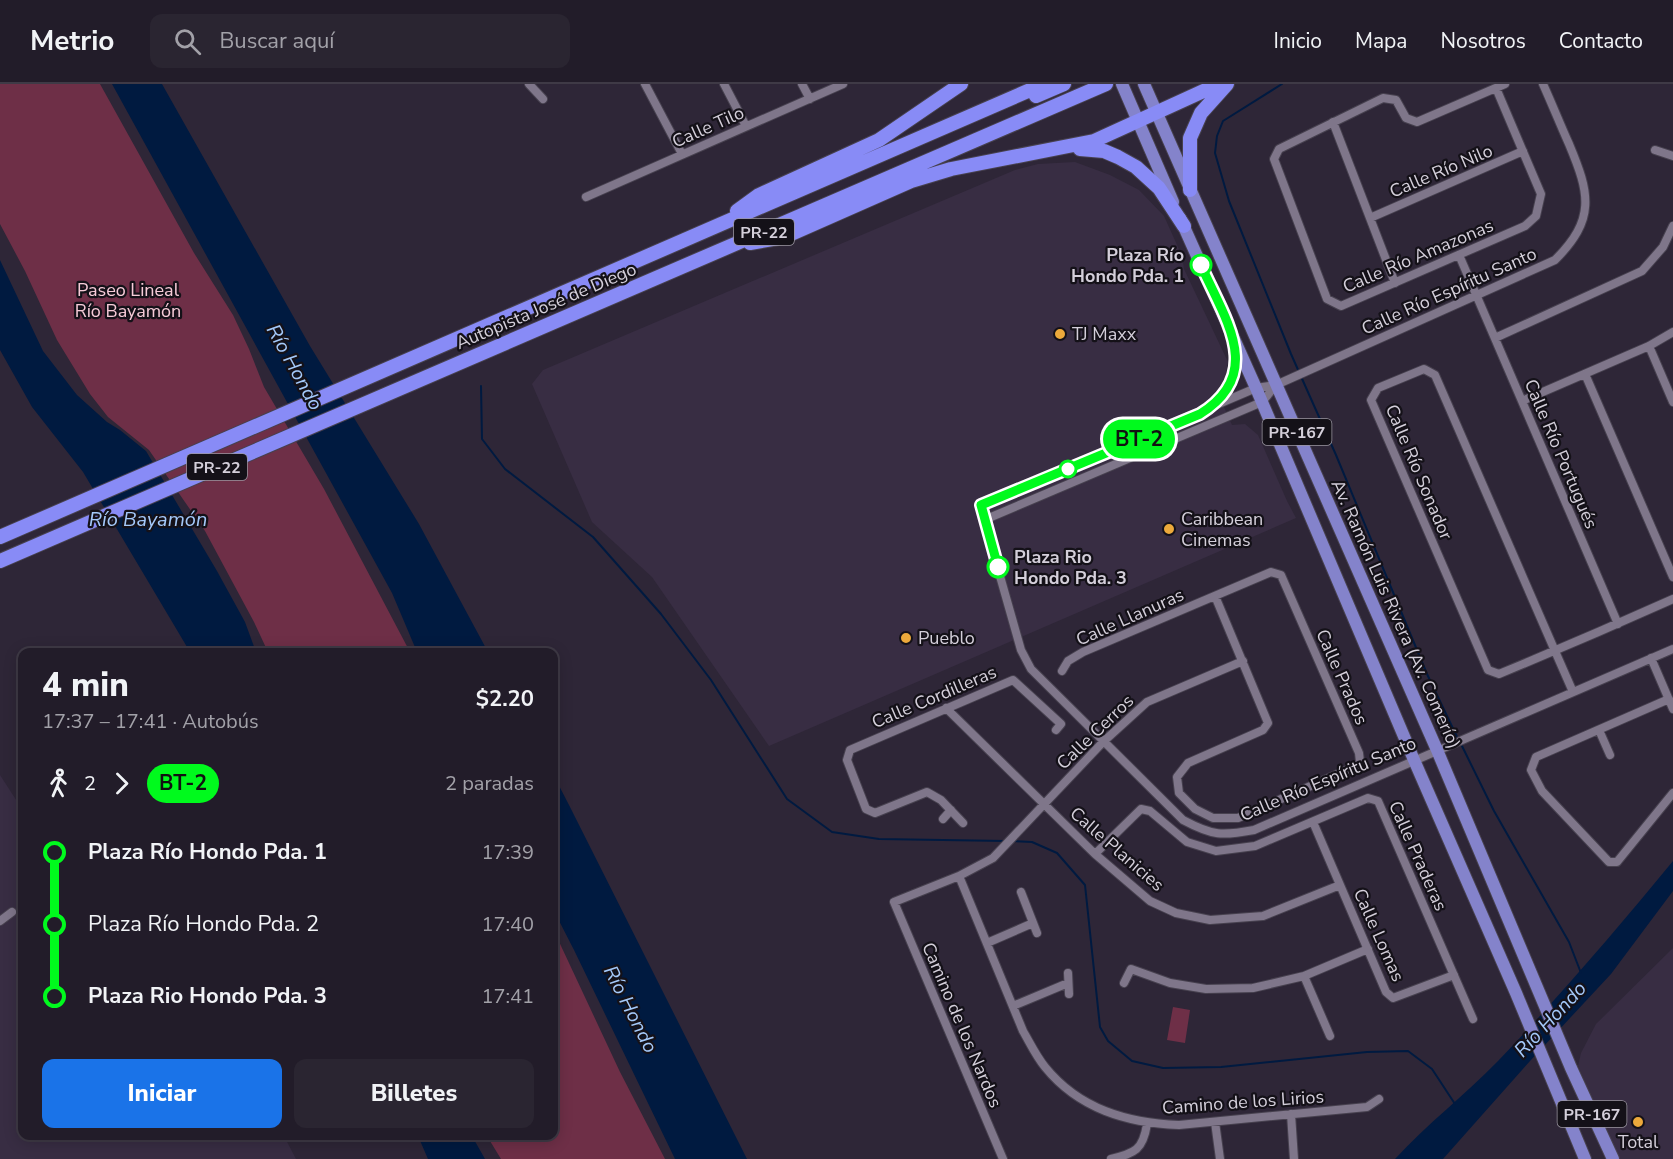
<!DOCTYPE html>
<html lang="es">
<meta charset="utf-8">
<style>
:root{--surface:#221c29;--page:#2a2531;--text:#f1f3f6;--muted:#a2a1a8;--line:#3f3a46;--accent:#1a73e8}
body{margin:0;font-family:"Nunito Sans",sans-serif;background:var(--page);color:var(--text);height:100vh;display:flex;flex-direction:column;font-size:22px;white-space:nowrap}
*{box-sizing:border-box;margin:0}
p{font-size:20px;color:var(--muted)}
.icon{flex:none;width:33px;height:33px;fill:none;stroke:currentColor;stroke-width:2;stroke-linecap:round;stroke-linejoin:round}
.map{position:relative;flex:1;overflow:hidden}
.drawer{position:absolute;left:18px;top:564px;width:540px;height:492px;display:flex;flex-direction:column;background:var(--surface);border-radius:12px;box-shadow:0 3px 15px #0003,0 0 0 2px var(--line)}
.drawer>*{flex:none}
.badge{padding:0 12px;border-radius:20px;font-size:21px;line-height:39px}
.map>.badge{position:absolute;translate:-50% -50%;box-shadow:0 0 0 3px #fff}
.legs{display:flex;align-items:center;gap:9px;height:66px;padding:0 24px;font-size:20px}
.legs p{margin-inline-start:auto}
.overview{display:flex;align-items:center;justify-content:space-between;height:102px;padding:0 24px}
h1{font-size:33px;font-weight:800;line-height:45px}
.cta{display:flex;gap:12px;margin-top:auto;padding:12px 24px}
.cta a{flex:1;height:69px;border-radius:12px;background:var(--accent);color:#fff;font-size:24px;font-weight:800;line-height:69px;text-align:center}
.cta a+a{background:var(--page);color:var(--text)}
ul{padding:0 24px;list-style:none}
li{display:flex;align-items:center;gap:21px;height:72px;font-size:22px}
li i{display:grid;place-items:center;width:9px;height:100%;margin:0 8px;background:currentColor}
li i::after{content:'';width:15px;height:15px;margin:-8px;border:4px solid;border-radius:50%;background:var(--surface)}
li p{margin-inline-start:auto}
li:first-child i{background:linear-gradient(#0000 50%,currentColor 0)}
li:last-child i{background:linear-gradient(currentColor 50%,#0000 0)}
header{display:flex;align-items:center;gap:36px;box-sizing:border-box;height:84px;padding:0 30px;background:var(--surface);border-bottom:2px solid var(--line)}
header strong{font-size:28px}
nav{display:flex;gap:33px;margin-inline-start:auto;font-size:21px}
.search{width:420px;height:54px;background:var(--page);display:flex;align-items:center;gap:15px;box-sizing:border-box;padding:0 21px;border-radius:12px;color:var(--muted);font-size:22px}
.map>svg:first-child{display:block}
.built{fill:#382d43}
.green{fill:#6e2f47}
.water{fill:#001a40}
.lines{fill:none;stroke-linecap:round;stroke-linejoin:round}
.stream{stroke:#001a40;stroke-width:2}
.minor-casing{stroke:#47414f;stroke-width:10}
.primary-casing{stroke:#47414f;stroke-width:14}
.motorway-casing{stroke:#47414f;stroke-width:16}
.minor{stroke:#7f768a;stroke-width:8}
.primary{stroke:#8483cb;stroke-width:12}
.motorway{stroke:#888bf6;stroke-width:14}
.line-1-casing{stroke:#fff;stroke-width:14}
.line-1{stroke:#00fa1d;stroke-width:9}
.stop-1-dot{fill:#fff;stroke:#00fa1d;stroke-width:3}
.poi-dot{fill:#eca93b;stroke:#141118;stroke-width:2}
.labels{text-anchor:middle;stroke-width:4.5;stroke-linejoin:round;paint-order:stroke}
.shield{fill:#141118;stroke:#9a96a0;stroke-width:1.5}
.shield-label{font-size:16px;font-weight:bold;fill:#d4cfda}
.street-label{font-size:18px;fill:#d4cfda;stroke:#141118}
.stop-label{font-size:18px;font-weight:bold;fill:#d4cfda;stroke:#141118;text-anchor:end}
.park-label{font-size:18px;fill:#f7cbd8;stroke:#141118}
.poi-label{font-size:18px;fill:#d4cfda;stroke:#141118;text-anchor:start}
.water-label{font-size:20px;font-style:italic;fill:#a4c9fa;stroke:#141118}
</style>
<header>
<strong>Metrio</strong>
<div class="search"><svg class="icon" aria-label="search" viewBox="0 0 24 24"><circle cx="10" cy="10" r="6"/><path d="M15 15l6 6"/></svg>Buscar aquí</div>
<nav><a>Inicio</a><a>Mapa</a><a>Nosotros</a><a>Contacto</a></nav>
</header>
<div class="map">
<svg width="1673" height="1075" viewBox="0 0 1673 1075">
<rect width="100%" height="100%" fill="#2e2637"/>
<path class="built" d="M1075 78 1110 91 1139 106 1164 132 1182 172 1184 185 1228 278 1225 294 1217 307 1232 341 1245 340 1258 351 1287 417 1296 434 769 662 652 493 592 438 532 300 543 286 1015 86 1038 80Z
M0 691 22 725V1052H284L296 1075H0Z
M1673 864V1075H1618L1578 982 1581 969 1596 940Z"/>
<path class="green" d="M0 0H100L194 169 233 231 249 265 264 303 324 405 410 568H268L254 538 205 447 149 366 108 333 90 310 57 256 25 187 0 140Z
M554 847 620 988 665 1075H501L487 1052H554Z
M1173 923 1190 926 1185 959 1167 956Z"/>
<path class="water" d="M112 0H162L310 262 419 440 488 568H417L392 509Z
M0 176 43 267 77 311 107 338 120 346 146 367 217 487 245 538 256 568H190L83 388 32 323 0 266Z
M554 692 569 721 747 1075H675L574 866 554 827Z
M1673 777V807L1611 890 1530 977 1443 1075H1395C1427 1040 1465 1011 1498 977 1559 913 1617 845 1673 777Z
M418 1052H472L485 1075H428Z"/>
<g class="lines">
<path class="stream" d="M1282 0 1223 37 1217 52 1215 69 1229 117 1291 270 1336 371 1427 590 1458 655
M481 302 482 355 505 385 593 453 661 530 711 596 787 715 832 748 879 755 1006 757
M1461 660 1494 727 1569 858 1581 889
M1011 757 1032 758 1057 769 1085 801 1100 943 1108 957 1132 977 1163 984 1221 983 1367 968 1408 967 1432 985 1455 1020"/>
<defs>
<path id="minor" d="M529 0 543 15
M645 0 682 70
M724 0 746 42
M802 0 810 15
M1543 0C1552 20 1560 40 1569 60 1590 110 1596 135 1555 176L1276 301 1256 304 981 421 984 436 1021 566 1031 585 1183 736C1213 752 1222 752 1254 746L1673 565
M1496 4 1541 110 1536 132 1525 142 1341 222 1327 215 1274 75 1279 65 1383 14 1396 16 1406 34 1417 38 1505 0
M1333 38 1395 199
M1655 66 1673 72
M586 113 843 0
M1370 134 1523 67
M1459 171 1618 540
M1495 254 1642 187 1663 163 1673 142
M1649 262 1673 318
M1585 290 1673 493
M1522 317 1649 262 1673 248
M984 436 1262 318 1276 301
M1651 574 1673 625
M1062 587 1068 577 1083 568 1271 488 1281 491 1359 669 1360 678 1356 682 1238 734H1213L1195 725 1179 709 1177 693 1188 679 1263 646 1268 639 1215 512
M1573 608 1555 567 1435 291 1424 285 1378 304 1371 316 1488 586 1499 590C1557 566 1615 541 1673 515
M1669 615 1536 673 1531 686 1542 707 1609 778H1617L1673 709
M946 624 1095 770 1150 817 1176 829 1210 836 1263 832 1340 801
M1599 646 1610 671
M943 735 951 726
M1313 738 1386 908 1393 914 1454 891
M963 739 941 716 927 708 875 729 866 725 847 676 850 666 1013 596 1061 640 1056 646
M1095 770 1141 725 1150 727 1187 758 1216 767 1255 762 1368 714 1378 717 1473 935
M959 792 1023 947C1030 959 1036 972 1045 983 1079 1025 1127 1039 1179 1041L1367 1023 1379 1015
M1021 808 1037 849
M0 837 12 828
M987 859 1033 839
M1068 889 1069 910
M1304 892 1330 952
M1124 899 1131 885 1170 899 1206 905 1253 904 1304 892 1368 865
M1013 922 1068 899
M1291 1030 1294 1075
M1215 1038 1220 1075
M1003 1075 894 818 959 792 993 774 1103 658 1147 618 1243 577
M1111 1075C1135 1069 1143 1066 1147 1040"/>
<path id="primary" d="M1122 0 1173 118
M1144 0 1437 666 1571 984 1613 1075
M1180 134 1256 304 1414 676 1516 909 1585 1075"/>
<path id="motorway" d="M1036 12 1064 0
M1080 65 1104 67 1118 73 1136 83 1159 104 1184 142
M1190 106V54L1201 29 1227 0
M737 127 759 111 879 56 961 0
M750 159 784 153 911 97 951 85 1094 57 1219 0
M0 453 1044 0
M0 477 1106 0"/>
</defs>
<use href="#minor" class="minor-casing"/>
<use href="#primary" class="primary-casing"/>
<use href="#motorway" class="motorway-casing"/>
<use href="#minor" class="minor"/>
<use href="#primary" class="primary"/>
<use href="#motorway" class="motorway"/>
</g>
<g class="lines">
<defs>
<path id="line-1" d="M998 483 981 421 1200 330C1266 289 1224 234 1201 181"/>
</defs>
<use href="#line-1" class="line-1-casing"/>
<use href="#line-1" class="line-1"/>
</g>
<g class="stop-1-dot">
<circle cx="1201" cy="181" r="10"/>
<circle cx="1068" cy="385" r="8"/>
<circle cx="998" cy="483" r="10"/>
</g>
<g class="poi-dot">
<circle cx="1060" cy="250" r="6"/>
<circle cx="1169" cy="445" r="6"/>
<circle cx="906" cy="554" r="6"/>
<circle cx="1638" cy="1038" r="6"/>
</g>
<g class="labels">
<g class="shield">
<rect x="734" y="135" width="60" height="26" rx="4.5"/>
<rect x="1262.5" y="335" width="69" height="26" rx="4.5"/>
<rect x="187" y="370" width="60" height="26" rx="4.5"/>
<rect x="1557.5" y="1017" width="69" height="26" rx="4.5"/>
</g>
<g class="shield-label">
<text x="764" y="154">PR-22</text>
<text x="1297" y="354">PR-167</text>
<text x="217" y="389">PR-22</text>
<text x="1592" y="1036">PR-167</text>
</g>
<g class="street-label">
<text transform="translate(708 43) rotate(-24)" y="6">Calle Tilo</text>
<text transform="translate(1441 87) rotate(-23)" y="6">Calle Río Nilo</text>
<text transform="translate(1418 172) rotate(-23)" y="6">Calle Río Amazonas</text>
<text transform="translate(1449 207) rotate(-24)" y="6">Calle Río Espíritu Santo</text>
<text transform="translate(546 222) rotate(-23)" y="6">Autopista José de Diego</text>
<text transform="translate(1561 370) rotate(67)" y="6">Calle Río Portugués</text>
<text transform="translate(1419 388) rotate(67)" y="6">Calle Río Sonador</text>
<text transform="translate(1396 530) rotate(66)" y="6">Av. Ramón Luis Rivera (Av. Comerío)</text>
<text transform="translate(1130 533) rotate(-24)" y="6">Calle Llanuras</text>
<text transform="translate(1342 593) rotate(66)" y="6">Calle Prados</text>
<text transform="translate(934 613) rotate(-23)" y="6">Calle Cordilleras</text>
<text transform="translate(1095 648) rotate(-44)" y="6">Calle Cerros</text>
<text transform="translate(1328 695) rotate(-23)" y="6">Calle Río Espíritu Santo</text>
<text transform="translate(1117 765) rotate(41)" y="6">Calle Planicies</text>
<text transform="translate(1418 772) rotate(66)" y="6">Calle Praderas</text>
<text transform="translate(1379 851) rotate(66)" y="6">Calle Lomas</text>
<text transform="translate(962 941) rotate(67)" y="6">Camino de los Nardos</text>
<text transform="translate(1243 1018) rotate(-4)" y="6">Camino de los Lirios</text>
</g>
<g class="stop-label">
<text x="1184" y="177">Plaza Río<tspan x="1184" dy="21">Hondo Pda. 1</tspan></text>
<text x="1014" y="479" text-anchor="start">Plaza Rio<tspan x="1014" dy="21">Hondo Pda. 3</tspan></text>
</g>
<g class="park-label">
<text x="128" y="212">Paseo Lineal<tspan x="128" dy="21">Río Bayamón</tspan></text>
</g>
<g class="poi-label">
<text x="1072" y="256">TJ Maxx</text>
<text x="1181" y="441">Caribbean<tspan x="1181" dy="21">Cinemas</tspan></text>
<text x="918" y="560">Pueblo</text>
<text x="1638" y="1064" text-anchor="middle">Total</text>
</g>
<g class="water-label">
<text transform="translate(295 283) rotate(61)" y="7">Río Hondo</text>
<text x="148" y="442">Río Bayamón</text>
<text transform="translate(631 925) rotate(63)" y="7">Río Hondo</text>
<text transform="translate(1550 935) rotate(-47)" y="7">Río Hondo</text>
</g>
</g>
</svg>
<b class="badge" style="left:1139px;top:355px;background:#00fa1d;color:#111">BT-2</b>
<section class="drawer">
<div class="overview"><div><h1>4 min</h1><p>17:37 – 17:41 · Autobús</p></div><b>$2.20</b></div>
<div class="legs"><svg class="icon" aria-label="walk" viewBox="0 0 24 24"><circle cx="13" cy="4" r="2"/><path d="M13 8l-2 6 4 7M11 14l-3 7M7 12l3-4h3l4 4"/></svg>2<svg class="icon" aria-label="forward" viewBox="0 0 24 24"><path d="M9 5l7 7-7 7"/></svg><b class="badge" style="background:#00fa1d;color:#111">BT-2</b><p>2 paradas</p></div>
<ul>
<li><i style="color:#00fa1d"></i><b>Plaza Río Hondo Pda. 1</b><p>17:39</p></li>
<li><i style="color:#00fa1d"></i><span>Plaza Río Hondo Pda. 2</span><p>17:40</p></li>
<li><i style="color:#00fa1d"></i><b>Plaza Rio Hondo Pda. 3</b><p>17:41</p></li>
</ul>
<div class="cta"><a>Iniciar</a><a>Billetes</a></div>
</section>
</div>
